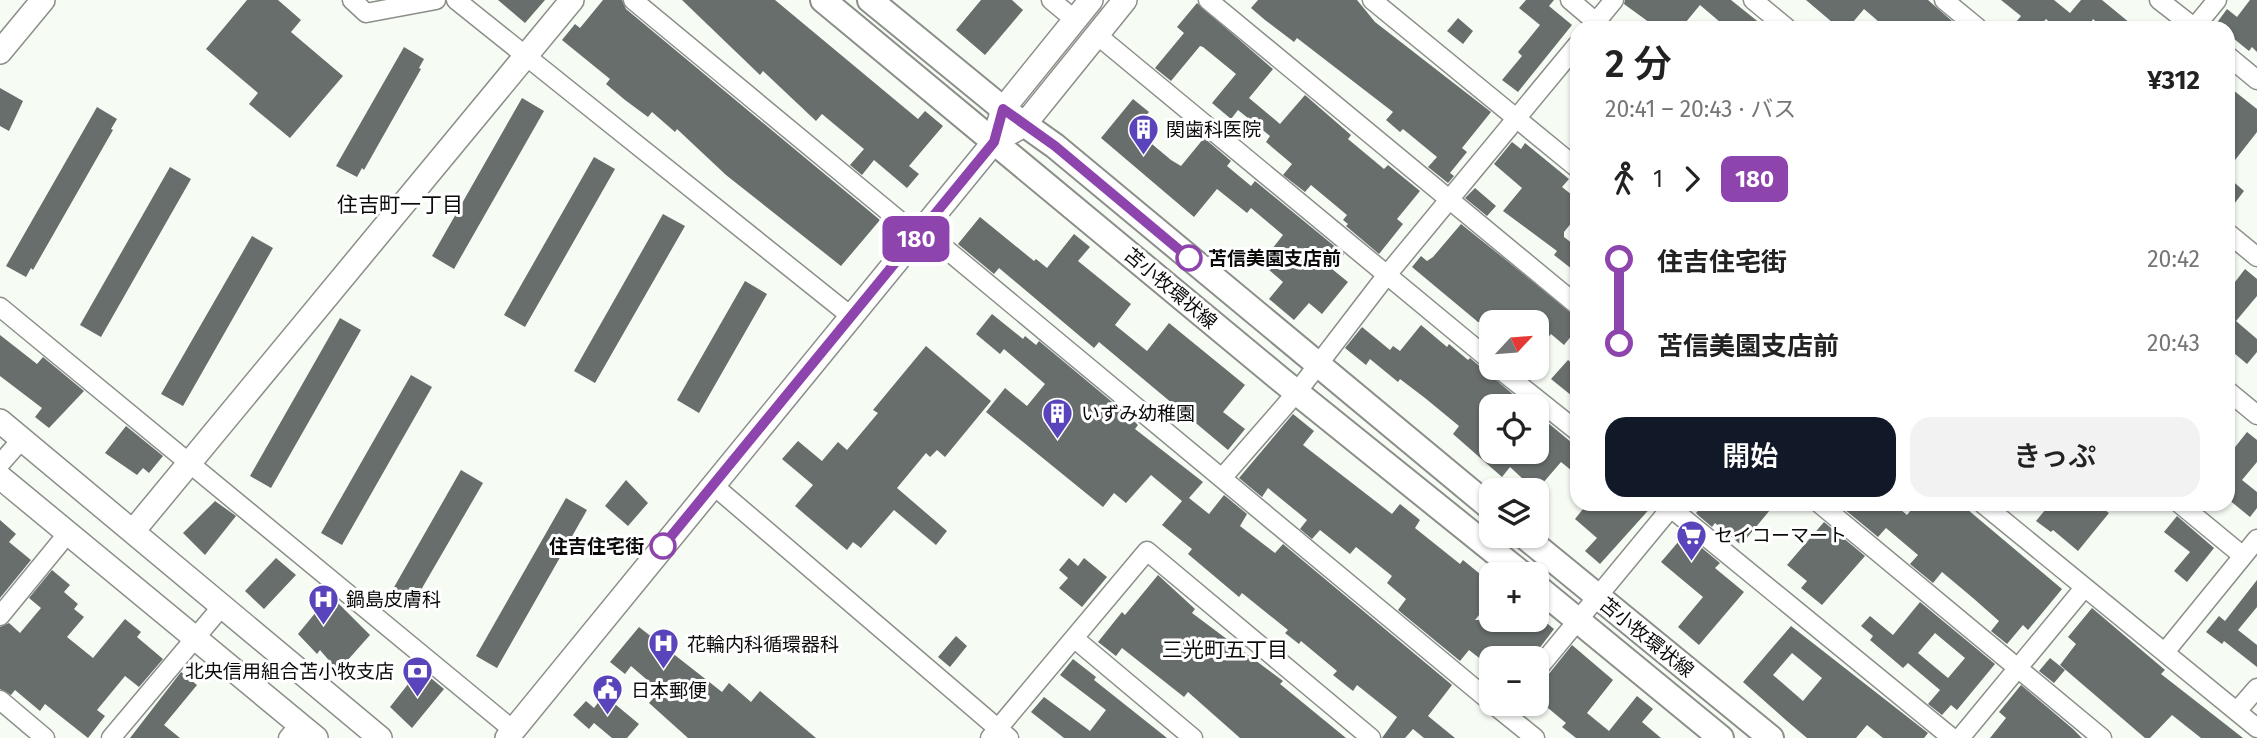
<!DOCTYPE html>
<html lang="ja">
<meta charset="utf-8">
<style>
:root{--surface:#fff;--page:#f2f2f2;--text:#222;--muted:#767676;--accent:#111827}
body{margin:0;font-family:"Fira Sans","Noto Sans JP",sans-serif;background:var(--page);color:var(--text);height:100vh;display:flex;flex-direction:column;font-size:26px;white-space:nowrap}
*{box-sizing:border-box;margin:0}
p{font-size:23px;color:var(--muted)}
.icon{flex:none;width:38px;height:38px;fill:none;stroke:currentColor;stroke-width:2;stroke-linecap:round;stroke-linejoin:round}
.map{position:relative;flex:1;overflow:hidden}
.side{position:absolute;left:1570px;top:21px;width:665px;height:490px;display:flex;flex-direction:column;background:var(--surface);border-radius:21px;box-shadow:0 2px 5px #0004}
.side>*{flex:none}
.badge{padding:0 14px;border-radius:10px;font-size:24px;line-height:46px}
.needle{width:46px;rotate:64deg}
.controls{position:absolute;left:1479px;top:310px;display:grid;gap:14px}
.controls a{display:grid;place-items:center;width:70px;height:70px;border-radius:14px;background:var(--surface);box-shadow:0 2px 5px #0004;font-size:35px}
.map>.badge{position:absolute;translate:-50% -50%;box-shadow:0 0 0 4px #fff}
.legs{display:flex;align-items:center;gap:10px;height:77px;padding:0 35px;font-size:23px}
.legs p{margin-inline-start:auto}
.headline{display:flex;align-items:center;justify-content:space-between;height:119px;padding:0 35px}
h1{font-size:38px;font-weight:600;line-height:52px}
.button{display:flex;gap:14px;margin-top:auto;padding:14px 35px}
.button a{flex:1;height:80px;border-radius:21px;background:var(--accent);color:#fff;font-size:28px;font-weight:600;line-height:80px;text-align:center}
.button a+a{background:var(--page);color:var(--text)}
ul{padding:0 35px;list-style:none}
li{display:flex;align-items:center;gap:24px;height:84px;font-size:26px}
li i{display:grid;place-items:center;width:10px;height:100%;margin:0 9px;background:currentColor}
li i::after{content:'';width:18px;height:18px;margin:-9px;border:5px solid;border-radius:50%;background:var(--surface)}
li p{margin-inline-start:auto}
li:first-child i{background:linear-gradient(#0000 50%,currentColor 0)}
li:last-child i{background:linear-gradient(currentColor 50%,#0000 0)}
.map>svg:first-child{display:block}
.building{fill:#676e6b;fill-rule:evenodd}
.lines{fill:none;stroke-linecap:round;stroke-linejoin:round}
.minor-casing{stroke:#8b8f89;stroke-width:21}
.tertiary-casing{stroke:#8b8f89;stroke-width:26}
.secondary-casing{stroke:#8b8f89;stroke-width:28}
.minor{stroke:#fff;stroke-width:18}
.tertiary{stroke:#fff;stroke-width:23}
.secondary{stroke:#fff;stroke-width:24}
.line-1-casing{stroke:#fff;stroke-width:16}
.line-1{stroke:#8e44ad;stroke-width:10}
.stop-1-dot{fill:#fff;stroke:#8e44ad;stroke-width:3.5}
.labels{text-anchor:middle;stroke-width:6;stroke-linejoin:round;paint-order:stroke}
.poi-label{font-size:19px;fill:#0b0c0a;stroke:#fff;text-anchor:start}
.stop-label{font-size:19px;font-weight:bold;fill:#0b0c0a;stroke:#fff;text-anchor:start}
.street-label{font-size:19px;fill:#0b0c0a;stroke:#fff}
.neighbourhood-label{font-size:21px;fill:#0b0c0a;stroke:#fff}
</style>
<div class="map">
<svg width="2257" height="738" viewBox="0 0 2257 738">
<rect width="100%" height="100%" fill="#f6fbf4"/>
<path class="building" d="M247 0H278L301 20 291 32 343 76 290 138 249 104 258 93 206 49Z
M498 0H545L525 23Z
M603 0H622L626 9 880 220 841 266 726 175 677 129 675 132 652 112 648 117 625 100 606 84 610 79 562 40 575 24 580 28Z
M682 0H775L918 119 925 111 943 126 909 166 919 174 907 188 874 160 862 175 850 165 864 149 822 114 816 121 763 71 760 75Z
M981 0H1012L1023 10 985 55 956 30Z
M1258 0H1357L1375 22 1491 112 1462 148 1467 152 1450 173 1454 176 1448 183 1428 167 1437 157 1403 129 1400 132 1386 120 1393 112 1297 38 1294 42 1265 20 1251 8Z
M1526 0H1554L1549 6 1572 25 1518 92 1502 80 1522 56 1518 52 1540 25 1519 8Z
M1625 0H1731L1766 28H1727L1700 5 1681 28H1657L1624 4Z
M1806 0H1928L1960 28H1886L1864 9 1848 28H1839Z
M2001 0H2054L2070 13 2081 0H2102L2136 28H2103L2093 19 2088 28H2056L2046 19 2038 28H2024L2016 22 2021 16Z
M2250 0H2257V52L2252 47 2249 51 2228 34V28H2213L2227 9 2237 17Z
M1197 3 1273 69 1249 98 1280 124 1305 95 1351 135 1348 139 1384 169 1388 165 1420 191 1397 219 1403 224 1379 254 1346 226 1348 224 1343 220 1347 215 1311 185 1305 192 1283 175 1292 164 1266 142 1270 136 1238 110 1231 119 1212 103 1236 74 1203 47 1200 46 1171 81 1155 68 1184 33 1177 27Z
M1458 18 1473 31 1463 44 1447 31Z
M404 47 424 59 419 68 421 69 364 170 362 168 357 177 336 166Z
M2228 86 2257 109V132L2228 169Z
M0 88 23 101 9 131 0 126Z
M522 98 544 111 454 269 432 256Z
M1133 99 1149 112 1134 129 1171 160 1181 166 1204 138 1231 161 1227 166 1251 186 1255 181 1344 254 1332 269 1348 282 1322 314 1309 303 1294 320 1269 299 1283 282 1261 263 1283 235 1251 208 1247 213 1217 189 1194 217 1101 138Z
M97 107 117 119 111 129 113 130 33 270 31 268 26 277 6 266Z
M1512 142 1521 149 1525 143 1569 179 1562 187 1577 199V216L1564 232V237L1577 247V273L1554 255 1557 251 1503 211 1522 188 1494 164Z
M594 157 615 169 525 327 504 315Z
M170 167 191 179 101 337 80 325Z
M2228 177 2244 191 2228 212Z
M1475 188 1496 206 1487 216 1465 198Z
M663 214 685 226 595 383 574 371Z
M980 217 1034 261 1036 259 1047 268 1074 234 1090 247 1078 261 1131 304 1115 325 1147 351 1169 323 1245 385 1223 412 1245 429 1228 450 1099 342 1094 348 999 268 994 274 958 244Z
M1461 224 1577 317V329L1564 345 1551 334 1536 351V322H1478L1412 267 1421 256 1427 261 1433 257Z
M252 236 273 248 183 406 161 394Z
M2245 269 2257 279V296L2236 321 2257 339V352L2247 364 2228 348V291Z
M745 281 767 294 699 413 677 400Z
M992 314 1023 339 1025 336 1036 345 1039 341 1129 416 1138 425 1135 429 1203 482 1189 498 1209 514 1224 495 1247 514 1240 526 1275 553 1283 544 1452 685 1428 716 1455 738H1424L1413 729 1405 738H1382L1397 717 1357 685 1353 691 1333 675 1337 671 1301 641 1299 644 1285 633 1288 630 1242 593 1239 597 1188 554 1192 549 1162 525 1182 501 1151 475 1126 503 1114 493 1103 507 986 412 1005 388 1027 406 1045 384 1004 349 1000 354 976 334Z
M340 318 361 330 271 488 250 476Z
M1421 325 1447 347 1449 344 1468 360 1470 358 1527 406H1491V452H1521L1536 464V413L1577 447V475L1561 462 1536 491 1510 467 1502 477 1453 434 1459 426 1425 398 1400 379 1398 382 1370 359 1366 365 1345 348 1362 327 1390 350 1393 346 1400 351Z
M0 335 37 364 43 357 84 391 49 428 35 417 42 408 0 376Z
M926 346 991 401 945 457 937 450 930 457 926 453 897 488 947 531 936 545 894 510 861 548 853 542 847 550 795 506 813 485 782 459 798 441 822 461 838 442 847 450 878 413 873 410Z
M1568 360 1577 367V400L1551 379Z
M411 375 432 387 342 545 321 533Z
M1293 414 1314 431 1303 445 1392 514 1400 504 1420 520 1415 528 1460 564 1463 560 1491 583V600L1475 620H1543L1554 629 1532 658H1486L1483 661 1469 650 1460 661 1398 610 1406 599 1387 583 1392 576 1356 547 1350 554 1320 530 1312 539 1300 529 1307 520 1268 488 1262 497 1239 478Z
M126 426 163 456 149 473 143 468 137 475 105 453Z
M2247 432 2257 440V462L2242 480 2257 492V508L2250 517 2228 499V456Z
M461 470 483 483 414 602 393 589Z
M626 480 648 503 628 526 605 506Z
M566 498 587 510 497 668 476 656Z
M215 501 236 516 205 555 183 533Z
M1587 504H1654L1600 564 1585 551 1597 538 1575 519Z
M1704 504H1775L1741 545 1715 523 1712 527 1699 516 1696 513Z
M1838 504H1894L1907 515 1916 504H1961L2062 589 2028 630 2023 625 2007 644 1991 631 1999 621 1973 598 1942 572 1933 583 1910 564 1918 555 1886 528 1878 537Z
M2050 504H2097L2109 513 2078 551 2053 530 2051 532 2036 521Z
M2177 516 2214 548 2187 582 2174 571 2190 552 2164 532Z
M0 520 16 534 9 542 31 560 0 598Z
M1824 522 1865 556 1822 605 1801 588 1807 581 1787 565Z
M1685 534 1720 563 1715 568 1744 592 1699 645 1678 627 1703 597 1661 562Z
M276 558 296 575 264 609 245 591Z
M1069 558 1078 566 1084 558 1107 577 1082 607 1059 588 1068 578 1059 570Z
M52 570 70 585 64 592 78 604 74 609 84 617 67 637 93 658 125 619 141 632 137 637 163 659 139 687 125 676 97 710 105 716 88 738 45 704 40 711 15 690 11 695 0 689V627L9 623 20 633 41 608 29 598Z
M1158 575 1195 609 1192 613 1283 681 1280 684 1346 738H1240L1188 692 1184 697 1122 648 1116 656 1098 642 1122 612 1125 615Z
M2257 580V607L2238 630 2257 645V667L2224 641 2222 644 2206 632 2219 616 2225 621Z
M330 595 370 635 338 671 320 650 317 654 298 634Z
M1920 602 1995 664 1957 710 1951 705 1942 715 1928 704 1940 690 1908 663 1903 668 1870 640 1873 636 1861 626 1870 616 1893 635ZM1935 633 1965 658 1948 678 1918 653Z
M2092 608 2165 670 2161 674 2243 738H2201L2172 715 2150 738H2145L2060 665 2076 644 2068 637Z
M1791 626 1928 733 1924 738H1883L1867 725 1856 738H1807L1787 721 1743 682ZM1792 653 1822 678 1803 701 1773 675Z
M639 627 722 692 729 683 751 702 760 691 816 738H688L649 703 660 691 631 666 625 674 610 662Z
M956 636 967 646 950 667 938 657Z
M1572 645 1613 680 1587 713 1609 731 1637 696 1653 709 1642 722 1661 738H1576L1562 727 1566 723 1536 698V690Z
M2050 658 2065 670 2054 683 2039 671Z
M1073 659 1096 677 1094 680 1167 738H1064L1031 712 1044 697 1090 731 1106 710 1060 675Z
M420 669 444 689 412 728 390 707Z
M181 672 197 685 164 725 180 738H130Z
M2021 685 2073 729 2082 738H1990L2006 718 1999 712Z
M604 695 639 724 627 738H612L594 723 589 729 573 715 586 701 594 708Z"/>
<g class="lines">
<defs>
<path id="minor" d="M352 0 366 13 436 0
M456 0 852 317
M633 0 918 236
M1051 0 1075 20
M1208 0 1577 305
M1372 0 1577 168
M1570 0 1603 28
M1753 0 1787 28
M1944 0 1978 28
M2159 0 2195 28
M1591 28 1614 0
M2194 28 2217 0
M1097 35 1491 361
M2228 56 2257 80
M923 230 1491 702
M2228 233 2257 257
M0 307 513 730
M1498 368 1577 431
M2228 391 2257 415
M0 464 22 439
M1222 478 1297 392 1386 276 1577 45
M713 485 1009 738
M1666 504 1952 738
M1820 504 2102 738
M1983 504 2257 728
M2180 504 2243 556
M0 616 68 533
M1075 639 1193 738
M2165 652 2257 539
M1536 671 1674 504
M0 700 45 738
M1493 704 1535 738
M2237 711 2257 688
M111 738 223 605
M288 738 300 724
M990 738 1147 551 1371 738
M1960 738 2084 588"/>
<path id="tertiary" d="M0 52 43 0
M998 126 1003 109 1091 0
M0 421 380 738
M0 477 316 738
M134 530 572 0
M507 738 994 142 1024 125 1125 0"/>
<path id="secondary" d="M823 0 1280 379 1522 574
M870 0 1003 109 1055 146 1491 508
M1524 536 1771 738
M1536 586 1721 738"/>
</defs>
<use href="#minor" class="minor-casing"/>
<use href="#tertiary" class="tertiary-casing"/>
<use href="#secondary" class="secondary-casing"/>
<use href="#minor" class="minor"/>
<use href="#tertiary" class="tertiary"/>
<use href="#secondary" class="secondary"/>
</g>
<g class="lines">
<defs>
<path id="line-1" d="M663 546 994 142 1003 109 1055 146 1189 258"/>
</defs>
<use href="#line-1" class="line-1-casing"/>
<use href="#line-1" class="line-1"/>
</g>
<defs>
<symbol id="building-pin" viewBox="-11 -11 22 30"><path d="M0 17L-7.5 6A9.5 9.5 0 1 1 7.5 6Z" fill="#5a44bc" stroke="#fff"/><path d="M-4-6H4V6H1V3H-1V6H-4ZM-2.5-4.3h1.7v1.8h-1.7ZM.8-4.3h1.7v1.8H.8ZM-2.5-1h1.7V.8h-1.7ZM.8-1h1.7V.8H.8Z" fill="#fff"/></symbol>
<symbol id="supermarket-pin" viewBox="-11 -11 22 30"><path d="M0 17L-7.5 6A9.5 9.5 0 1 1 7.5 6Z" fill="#5a44bc" stroke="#fff"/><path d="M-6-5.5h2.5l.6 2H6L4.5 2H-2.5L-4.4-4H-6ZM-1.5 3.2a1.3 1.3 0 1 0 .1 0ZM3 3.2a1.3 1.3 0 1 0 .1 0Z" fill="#fff"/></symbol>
<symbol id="hospital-pin" viewBox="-11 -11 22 30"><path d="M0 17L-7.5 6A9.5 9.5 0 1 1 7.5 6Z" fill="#5a44bc" stroke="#fff"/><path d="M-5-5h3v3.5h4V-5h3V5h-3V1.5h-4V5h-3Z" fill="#fff"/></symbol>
<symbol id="bank-pin" viewBox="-11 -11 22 30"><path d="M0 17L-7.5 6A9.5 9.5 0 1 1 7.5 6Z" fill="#5a44bc" stroke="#fff"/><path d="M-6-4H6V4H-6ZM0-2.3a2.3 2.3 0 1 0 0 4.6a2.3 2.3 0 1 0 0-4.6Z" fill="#fff"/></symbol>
<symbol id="civic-pin" viewBox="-11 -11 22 30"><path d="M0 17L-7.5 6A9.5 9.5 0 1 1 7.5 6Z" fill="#5a44bc" stroke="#fff"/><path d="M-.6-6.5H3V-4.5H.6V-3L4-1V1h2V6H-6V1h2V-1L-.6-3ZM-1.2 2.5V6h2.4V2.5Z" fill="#fff"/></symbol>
</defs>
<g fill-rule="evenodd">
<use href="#building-pin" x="1126" y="112" width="35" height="47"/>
<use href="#building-pin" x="1040" y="396" width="35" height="47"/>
<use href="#supermarket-pin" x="1674" y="518" width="35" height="47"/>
<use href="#hospital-pin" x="306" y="582" width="35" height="47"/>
<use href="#hospital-pin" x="646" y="626" width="35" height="47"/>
<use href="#bank-pin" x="400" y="654" width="35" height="47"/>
<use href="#civic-pin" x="590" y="672" width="35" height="47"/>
</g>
<g class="stop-1-dot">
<circle cx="1189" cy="258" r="12"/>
<circle cx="663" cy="546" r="12"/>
</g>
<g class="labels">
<g class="poi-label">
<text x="1166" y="136">関歯科医院</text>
<text x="1081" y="420">いずみ幼稚園</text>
<text x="1714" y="542">セイコーマート</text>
<text x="346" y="606">鍋島皮膚科</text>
<text x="687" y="651">花輪内科循環器科</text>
<text x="394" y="678" text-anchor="end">北央信用組合苫小牧支店</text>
<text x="631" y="697">日本郵便</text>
</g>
<g class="stop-label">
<text x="1208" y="265">苫信美園支店前</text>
<text x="644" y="553" text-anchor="end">住吉住宅街</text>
</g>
<g class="street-label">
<text transform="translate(1171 288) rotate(40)" y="7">苫小牧環状線</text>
<text transform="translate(1647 637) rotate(39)" y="7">苫小牧環状線</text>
</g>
<g class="neighbourhood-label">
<text x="400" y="212">住吉町一丁目</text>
<text x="1225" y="657">三光町五丁目</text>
</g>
</g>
</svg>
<div class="controls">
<a><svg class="needle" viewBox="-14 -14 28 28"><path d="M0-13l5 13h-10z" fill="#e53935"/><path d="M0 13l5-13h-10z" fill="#767676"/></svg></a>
<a><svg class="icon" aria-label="locate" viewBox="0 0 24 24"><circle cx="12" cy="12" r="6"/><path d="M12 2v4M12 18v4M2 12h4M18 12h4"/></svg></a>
<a><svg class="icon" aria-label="layers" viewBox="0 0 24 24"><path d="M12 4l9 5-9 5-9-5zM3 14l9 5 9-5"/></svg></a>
<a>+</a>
<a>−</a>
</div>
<b class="badge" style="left:916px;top:239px;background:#8e44ad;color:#fff">180</b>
<section class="side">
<div class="headline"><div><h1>2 分</h1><p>20:41 – 20:43 · バス</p></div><b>¥312</b></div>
<div class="legs"><svg class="icon" aria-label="walk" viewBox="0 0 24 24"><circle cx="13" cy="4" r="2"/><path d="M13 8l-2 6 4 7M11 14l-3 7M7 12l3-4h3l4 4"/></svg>1<svg class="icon" aria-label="forward" viewBox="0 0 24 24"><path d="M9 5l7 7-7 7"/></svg><b class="badge" style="background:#8e44ad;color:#fff">180</b></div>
<ul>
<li><i style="color:#8e44ad"></i><b>住吉住宅街</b><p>20:42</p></li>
<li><i style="color:#8e44ad"></i><b>苫信美園支店前</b><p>20:43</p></li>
</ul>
<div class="button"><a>開始</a><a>きっぷ</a></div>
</section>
</div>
